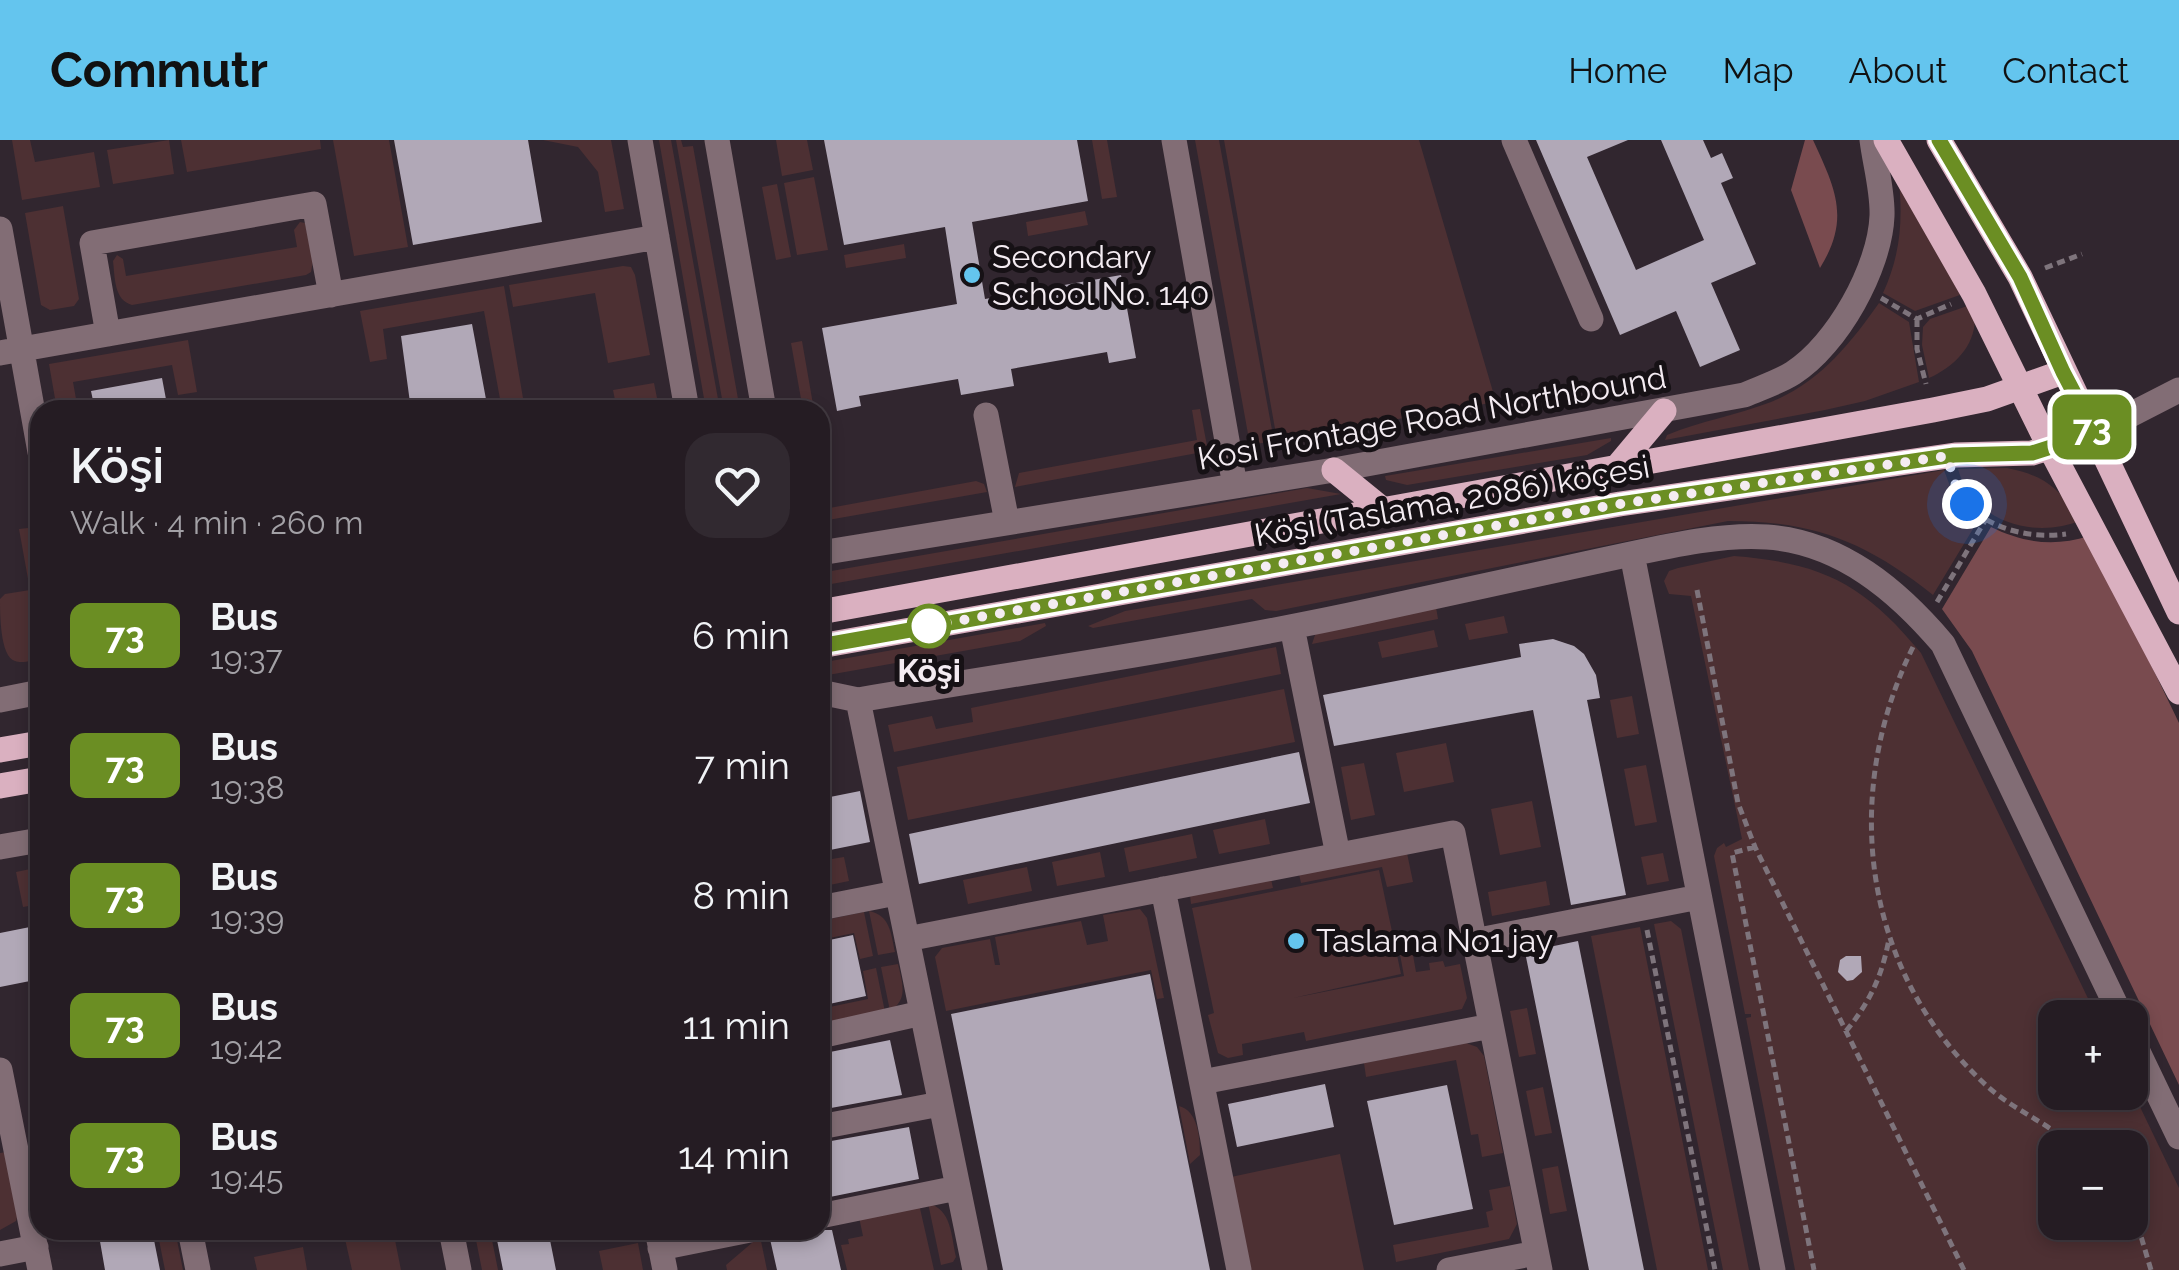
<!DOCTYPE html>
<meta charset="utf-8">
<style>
:root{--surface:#251c23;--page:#312930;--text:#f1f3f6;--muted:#a3a1a6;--line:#423a41;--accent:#64c5ee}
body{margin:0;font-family:Raleway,sans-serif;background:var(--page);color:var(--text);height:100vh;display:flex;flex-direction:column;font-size:38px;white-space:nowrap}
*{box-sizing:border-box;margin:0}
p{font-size:32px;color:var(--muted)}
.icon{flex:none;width:55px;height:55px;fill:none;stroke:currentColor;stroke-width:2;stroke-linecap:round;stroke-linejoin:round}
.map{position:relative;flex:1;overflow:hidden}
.drawer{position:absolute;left:30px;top:260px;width:800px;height:840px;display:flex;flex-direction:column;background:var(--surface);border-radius:30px;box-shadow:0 5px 15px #0003,0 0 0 2px var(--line)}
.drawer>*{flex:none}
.badge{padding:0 20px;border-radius:15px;font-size:35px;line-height:65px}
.controls{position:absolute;left:2038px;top:860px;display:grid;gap:20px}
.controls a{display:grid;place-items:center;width:110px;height:110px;border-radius:20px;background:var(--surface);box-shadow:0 5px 15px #0003,0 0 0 2px var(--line);font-size:50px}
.you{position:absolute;width:50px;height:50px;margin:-25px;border:8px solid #fff;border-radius:50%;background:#1a73e8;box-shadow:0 0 0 15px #1a73e833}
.map>.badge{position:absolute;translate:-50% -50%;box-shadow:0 0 0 5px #fff}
.round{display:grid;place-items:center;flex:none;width:105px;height:105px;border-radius:30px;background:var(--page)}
.summary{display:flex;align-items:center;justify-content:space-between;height:170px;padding:0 40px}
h1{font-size:48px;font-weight:600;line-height:75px}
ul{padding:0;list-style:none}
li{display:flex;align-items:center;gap:30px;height:130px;padding:0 40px}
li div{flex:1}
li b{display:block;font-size:38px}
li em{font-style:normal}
li .badge{min-width:110px;font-weight:700;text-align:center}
header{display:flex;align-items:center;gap:60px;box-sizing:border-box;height:140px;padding:0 50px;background:var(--accent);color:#111}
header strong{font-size:48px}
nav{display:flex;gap:55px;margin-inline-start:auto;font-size:35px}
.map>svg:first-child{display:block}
.green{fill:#4d3033;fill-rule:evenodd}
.forest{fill:#794b4f}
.building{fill:#b1a8b7}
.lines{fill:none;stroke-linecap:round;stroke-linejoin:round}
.path{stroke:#7e747c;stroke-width:5;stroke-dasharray:8 5;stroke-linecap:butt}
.minor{stroke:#826d75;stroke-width:25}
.major{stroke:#dab0c0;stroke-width:25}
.line-casing{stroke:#fff;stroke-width:22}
.line{stroke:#6b8e23;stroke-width:15}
.walk{stroke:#f4ecf2;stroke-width:10;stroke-dasharray:0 18}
.poi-dot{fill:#64c5ee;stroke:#161115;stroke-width:4}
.stop-dot{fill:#fff;stroke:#6b8e23;stroke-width:5}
.labels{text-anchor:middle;stroke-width:10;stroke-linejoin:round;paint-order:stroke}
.poi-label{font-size:32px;fill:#f4ecf2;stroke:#161115;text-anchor:start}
.street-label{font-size:32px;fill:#f4ecf2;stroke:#161115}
.stop-label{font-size:32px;font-weight:bold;fill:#f4ecf2;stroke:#161115}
</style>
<header>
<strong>Commutr</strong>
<nav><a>Home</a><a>Map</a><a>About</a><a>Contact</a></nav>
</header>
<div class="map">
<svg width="2179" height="1130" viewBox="0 0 2179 1130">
<rect width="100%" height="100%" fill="#31262f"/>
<path class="green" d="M12 0H30L35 22 94 12 100 47 22 60Z
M169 0 174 34 113 44 107 10Z
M181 0H320L321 9 187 32Z
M333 0H389L408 107 354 116Z
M543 0H611L624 69 605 72 598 32 578 7Z
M659 0H671L720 270H706Z
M676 0H681L683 7 693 6 740 270H724Z
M776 0H807L813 30 782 36Z
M1092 0H1107L1117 57 1102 59Z
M1195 0H1219L1274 301 1250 305Z
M1224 0H1419L1496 262 1277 300Z
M814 37 828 110 797 115 784 43Z
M1899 42 1971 151 1915 171 1883 153C1900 116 1903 82 1899 42Z
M777 44 791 117 776 120 762 47Z
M63 66 79 159 74 166 50 170 41 165 25 73Z
M1085 71 1088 85 1028 96 1026 82Z
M300 82 305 83 313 121 311 132 306 135 132 165C114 160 115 138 113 121L117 115 123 119 126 136 297 107 294 90Z
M904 104 906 118 846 128 844 115Z
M623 126 631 127 635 135 650 215 608 223 595 153 513 167 509 145Z
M504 146 525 270H502L484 171 383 189 387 219 370 222 360 171Z
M1879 163 1909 182 1919 242 1865 261 1825 270 1665 300 1667 295C1701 281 1737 275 1771 262 1819 243 1850 204 1879 163Z
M1973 164C1982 199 1958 225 1929 238L1922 205 1923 187 1930 179Z
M188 200 197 252 178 255 172 225 73 242 78 270H57L49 224Z
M802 201 814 270H803L791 203Z
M654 243 657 258 616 265 613 250Z
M1200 269 1208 311 1015 347 1019 333 1197 300 1192 270Z
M1611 298V301L1587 315 1407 345 1386 340 1385 336Z
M2007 328C2047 336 2058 349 2082 380 2034 400 1973 382 1958 329Z
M1944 330 1954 357 1979 379 1933 455C1866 402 1814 381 1728 381L1276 471 1265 470 1252 459 1093 488 1088 486 1125 471Z
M976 341 984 344 987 352 828 380 820 378V353L824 369Z
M1307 348 1341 354 820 446V433Z
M28 388 40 459V519C33 520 22 524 15 521 0 517 0 473 0 459L5 454 30 450 19 389Z
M1734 416C1823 423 1864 444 1921 513L2097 877 2055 878V952H2130V946L2179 1048V1130H1795L1746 878 1751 877V874H1745L1714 716 1717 708 1724 703 1726 707 1742 699 1691 456 1669 454 1664 441 1669 431 1678 428ZM2055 1008H2130V1082H2055Z
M1436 467 1438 479 1312 504 1316 492Z
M1504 476 1508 493 1469 500 1465 484Z
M1045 483 1046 486 1020 501 828 535 825 522Z
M1434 490 1438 507 1382 518 1378 502Z
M1276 507 1281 534 894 612 888 585 932 576 936 589 973 582 971 568Z
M1284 549 1295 602 908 680 897 627Z
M1632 556 1639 594 1617 598 1610 560Z
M1446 603 1454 642 1404 652 1396 613Z
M1364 623 1375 675 1351 680 1341 627Z
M1646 625 1657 682 1635 686 1624 629Z
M1532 661 1541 707 1500 715 1491 669Z
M1265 679 1270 704 1219 714 1213 690Z
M1192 694 1197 718 1129 732 1124 708Z
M1100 712 1105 737 1057 746 1052 722Z
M1407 713 1413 742 1387 747 1382 727 1301 743 1299 734Z
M1663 713 1669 741 1647 745 1641 717Z
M844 717 849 741 820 747V721Z
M40 727V764L23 767 16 732Z
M1027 727 1032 751 968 764 963 740Z
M1379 730 1401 834 1293 858 1404 836 1396 793 1401 792 1405 816 1413 815 1416 832 1430 830 1429 823 1443 821 1445 827 1460 824 1467 858 1462 869 1306 901 1304 892 1242 904 1243 915 1228 918 1218 913 1208 875 1214 873 1192 768Z
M1271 739 1273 748 1191 764 1190 755Z
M1546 741 1550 765 1492 776 1488 752Z
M1140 769 1147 778 1164 858 1157 859 1151 830 946 871 935 817 942 808 990 799 995 825H1000L995 797 1081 781 1087 805 1108 801 1103 775Z
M869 771C890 775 891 793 895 812L878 815Z
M864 772 873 816 860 819 854 793 820 800V781Z
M1671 781 1681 789 1749 1130H1723L1654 784Z
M1640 787 1708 1130H1657L1591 796Z
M898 824C902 842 909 859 890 871L881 827Z
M876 828 885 872 820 885V869L868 859 863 831Z
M1527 868 1536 914 1519 917 1510 871Z
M1466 903 1477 907 1484 916 1503 1013 1482 1017 1478 994 1471 995 1456 920 1366 937 1364 923Z
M1543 947 1552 993 1535 996 1526 951Z
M1179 966C1198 971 1200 997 1200 1015L1190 1024Z
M7 1012 19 1070 16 1081 0 1090V1013Z
M1340 1014 1364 1130H1250L1231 1037Z
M1558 1026 1567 1071 1550 1074 1542 1029Z
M1510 1046 1517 1084 1509 1099 1396 1122 1393 1105 1489 1087 1486 1072 1493 1070 1489 1050Z
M928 1063C952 1070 951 1095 956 1117L953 1122 941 1125Z
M919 1064 934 1130H847L841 1105 849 1104 848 1099 863 1096 859 1077Z
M157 1090H175L183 1130H165Z
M393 1090 401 1130H352L345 1099Z
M474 1090H490L498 1130H482Z
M760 1096 767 1130H727L726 1125Z
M638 1103 643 1130H603L599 1111Z
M303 1107 307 1130H257L254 1117Z"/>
<path class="forest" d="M1805 0H1813C1835 48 1851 78 1820 128L1791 50Z
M1991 387C2024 403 2054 407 2089 396L2179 583V945L1972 511 1942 469Z"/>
<path class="building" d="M394 0H528L542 82 413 105Z
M824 0H1077L1088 61 972 82 985 159 1121 135 1136 218 1109 223 1107 212 1011 229 1014 246 961 255 958 239 859 256 861 266 837 271 822 188 957 164 945 87 844 105Z
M1536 0H1628L1587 17 1636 130 1704 100 1661 0H1703L1711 18 1722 13 1733 38 1721 43 1756 124 1711 143 1740 210 1700 227 1676 171 1620 195Z
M472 184 488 270H411L401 196Z
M162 238 168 270H95L91 251Z
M1553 499 1574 506 1584 514 1596 535 1600 558 1587 560 1626 755 1571 765 1533 570 1334 606 1323 555 1521 517 1519 504Z
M1299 612 1310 663 919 744 909 694Z
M860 651 870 702 820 712V659Z
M40 785V839L0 847V793Z
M853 795 866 856 820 866V802Z
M1578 801 1644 1130H1589L1525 812Z
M1846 816H1861L1862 832 1853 840 1847 841 1838 832 1840 820Z
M1150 834 1210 1130H1003L951 874Z
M890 900 902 955 820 970V914Z
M1325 944 1334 987 1237 1007 1228 964Z
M1447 945 1473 1069 1394 1085 1367 961Z
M909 987 919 1039 820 1059V1003Z
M98 1090H152L160 1130H105Z
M495 1090H548L556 1130H503Z
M811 1090H832L841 1130H777L770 1099Z"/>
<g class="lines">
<path class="path" d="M2045 128 2082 114
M1881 158 1917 179 1951 164
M1917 179V209L1926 244
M1954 341C1968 385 2025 400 2066 394
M1697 450 1738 663 1755 707 1964 1130
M1937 462 1986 379
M1913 507C1840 655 1862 833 1988 947 2015 971 2049 983 2075 1008
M1755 707 1732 713 1814 1130
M1647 790 1715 1130
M1846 891C1870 862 1882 836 1889 799
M2130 1074 2140 1093 2151 1130"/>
<path class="minor" d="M640 0 687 270
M717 0 764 270
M1174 0 1235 346
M1514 0 1591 179
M0 89 40 312
M108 194 92 103 314 64 331 155
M0 213 657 97
M986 275 1007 382
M2095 293 2179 250
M820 413 1334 330 1744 255C1760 248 1779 242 1793 233 1837 205 1880 128 1882 76 1883 52 1875 24 1872 0
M1632 414 1773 1130
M1292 487 1338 715
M820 552 858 560C1030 531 1203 507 1373 470 1450 453 1526 437 1603 420 1652 410 1717 393 1767 397 1841 402 1898 451 1943 504L2122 878
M0 560 40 552
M858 560 975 1130
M0 707 40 700
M1163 749 1239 1130
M820 768 896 753
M907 799 1453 693 1540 1130
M1474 801 1699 757
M2130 895 2179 997
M820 896 922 873
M0 930 40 1130
M1202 942 1491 886
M820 987 940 964
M820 1076 957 1048
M190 1090 198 1130
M451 1090 459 1130
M657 1090 665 1130
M660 1108 750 1090
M0 1114 36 1107
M1449 1130 1536 1113"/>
<path class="major" d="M1886 0 1974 154 2050 308 2179 552
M1939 0 2020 137 2179 472
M1617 327 1664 271
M1334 330 1382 369
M820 472 1933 270 1987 259 2063 232
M820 506 1620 364 1955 315 2032 313 2095 293
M0 610 40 603
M0 646 40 639"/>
</g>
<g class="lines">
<defs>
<path id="line" d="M820 506 1620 364 1954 315 2032 313 2095 293 2063 232 2020 137 1939 0"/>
</defs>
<use href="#line" class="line-casing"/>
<use href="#line" class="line"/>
<path class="walk" d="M929 486 1620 364 1947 316 1958 353 1967 364"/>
</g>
<g class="poi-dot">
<circle cx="972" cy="135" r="10"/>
<circle cx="1296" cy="801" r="10"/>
</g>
<circle class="stop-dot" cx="929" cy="486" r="20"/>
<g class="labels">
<g class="poi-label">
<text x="992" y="128">Secondary<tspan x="992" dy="37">School No. 140</tspan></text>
<text x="1316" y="812">Taslama No1 jay</text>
</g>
<g class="street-label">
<text transform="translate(1432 278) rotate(-10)" y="11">Kosi Frontage Road Northbound</text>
<text transform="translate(1452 361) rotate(-10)" y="11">Köşi (Taslama, 2086) köçesi</text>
</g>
<g class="stop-label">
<text x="929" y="542">Köşi</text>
</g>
</g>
</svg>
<div class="controls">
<a>+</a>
<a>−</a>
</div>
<div class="you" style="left:1967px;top:364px"></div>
<b class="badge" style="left:2092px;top:287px;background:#6b8e23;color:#fff">73</b>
<section class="drawer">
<div class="summary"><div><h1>Köşi</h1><p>Walk · 4 min · 260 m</p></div><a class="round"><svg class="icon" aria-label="heart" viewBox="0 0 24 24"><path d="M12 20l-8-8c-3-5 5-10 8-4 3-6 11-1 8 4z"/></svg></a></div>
<ul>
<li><span class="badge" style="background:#6b8e23;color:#fff">73</span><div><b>Bus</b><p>19:37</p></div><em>6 min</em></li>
<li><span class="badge" style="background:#6b8e23;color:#fff">73</span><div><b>Bus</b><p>19:38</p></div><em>7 min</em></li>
<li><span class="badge" style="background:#6b8e23;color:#fff">73</span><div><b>Bus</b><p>19:39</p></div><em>8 min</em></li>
<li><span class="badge" style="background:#6b8e23;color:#fff">73</span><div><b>Bus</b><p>19:42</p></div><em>11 min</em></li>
<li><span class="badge" style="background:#6b8e23;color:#fff">73</span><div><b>Bus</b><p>19:45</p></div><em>14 min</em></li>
</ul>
</section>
</div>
